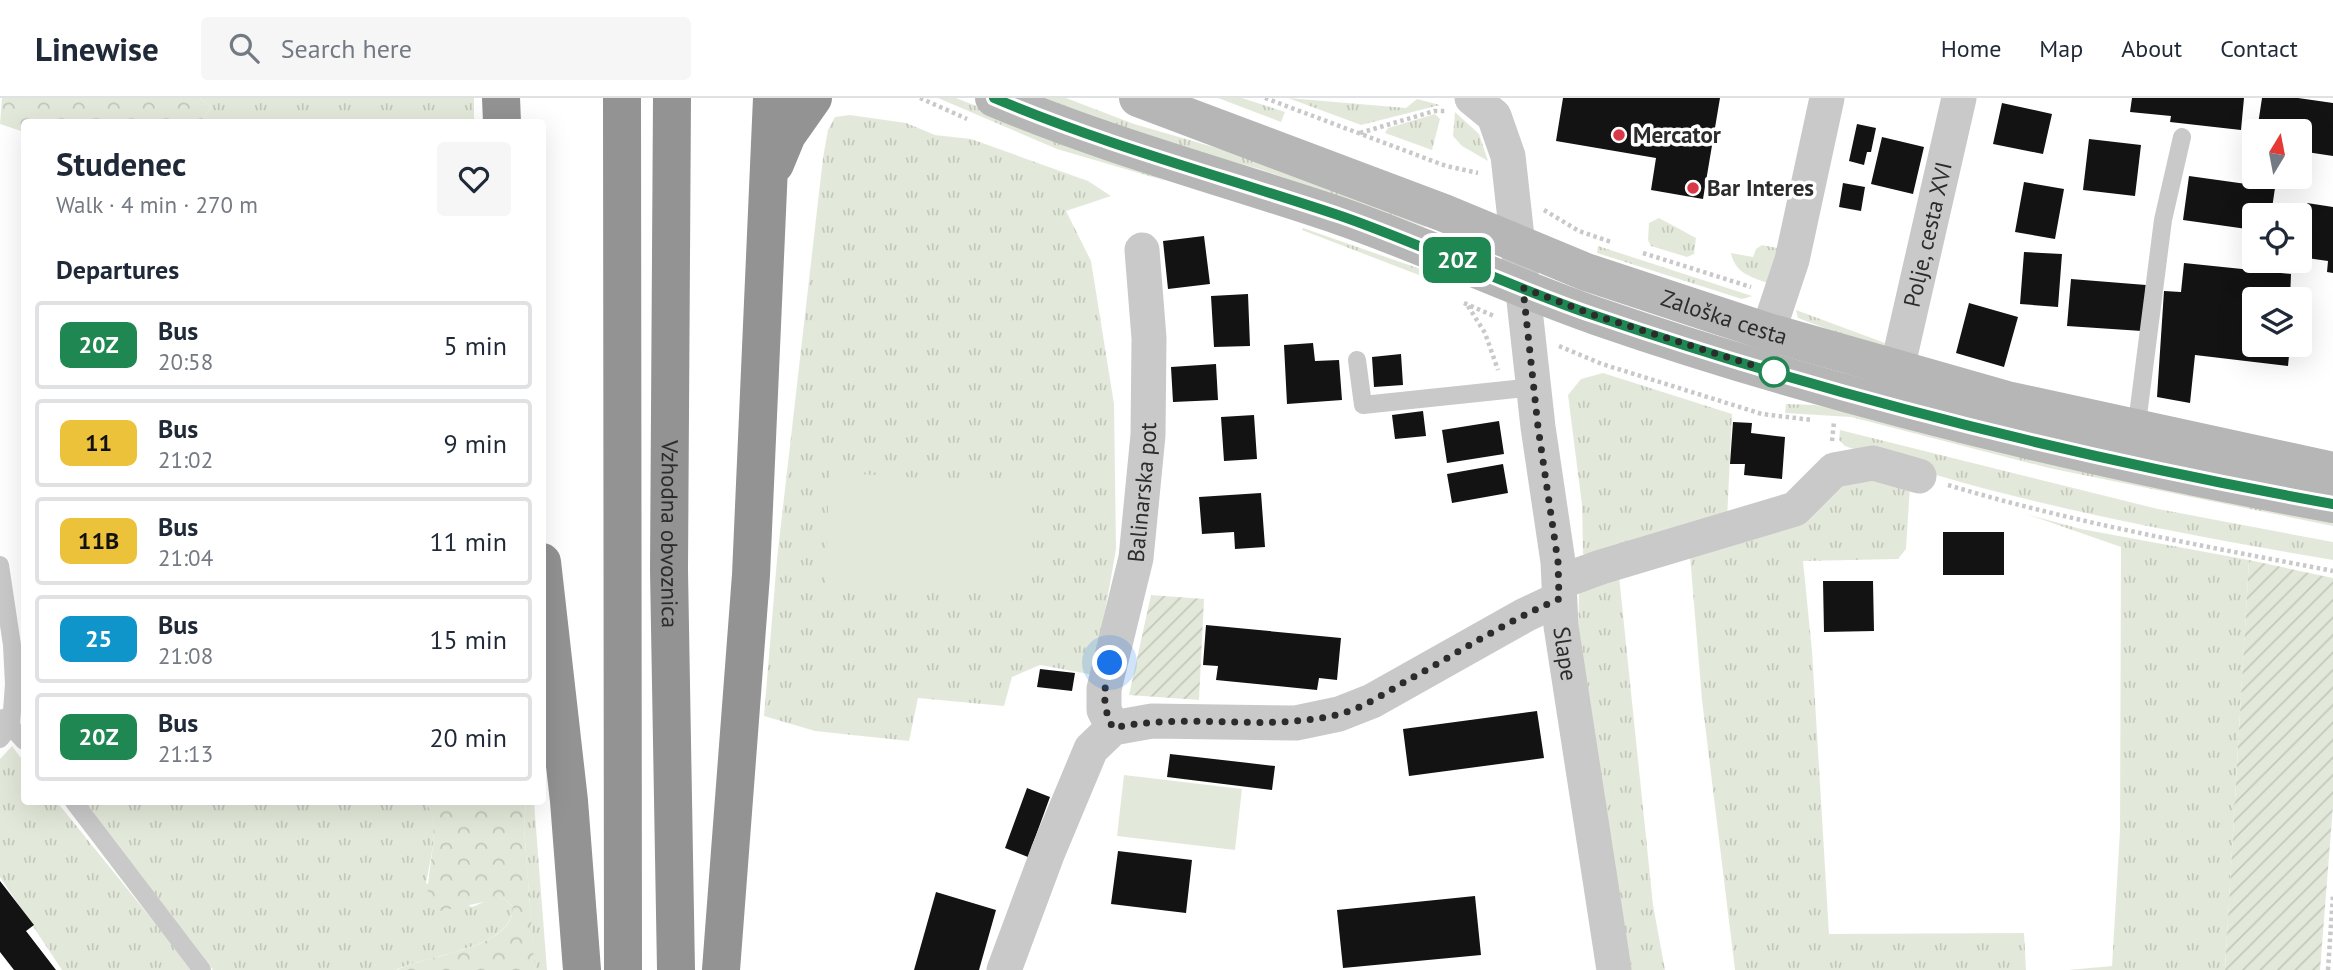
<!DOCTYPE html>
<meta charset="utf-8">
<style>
:root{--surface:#fff;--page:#f6f6f7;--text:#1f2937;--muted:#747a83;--line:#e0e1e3}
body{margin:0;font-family:"PT Sans",sans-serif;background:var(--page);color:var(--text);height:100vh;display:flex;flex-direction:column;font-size:26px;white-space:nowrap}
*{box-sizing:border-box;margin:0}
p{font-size:23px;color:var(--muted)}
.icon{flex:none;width:38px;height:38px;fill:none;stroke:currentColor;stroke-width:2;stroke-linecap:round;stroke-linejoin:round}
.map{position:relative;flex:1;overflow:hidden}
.panel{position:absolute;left:21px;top:21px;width:525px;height:686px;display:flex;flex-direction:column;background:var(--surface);border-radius:7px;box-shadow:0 7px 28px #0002}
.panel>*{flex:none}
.badge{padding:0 14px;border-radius:10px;font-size:24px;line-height:46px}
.needle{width:46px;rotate:10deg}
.fabs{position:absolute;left:2242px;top:21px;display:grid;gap:14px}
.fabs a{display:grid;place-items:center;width:70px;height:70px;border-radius:7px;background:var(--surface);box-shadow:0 7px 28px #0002;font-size:35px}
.you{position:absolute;width:35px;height:35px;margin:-18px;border:5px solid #fff;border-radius:50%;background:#1a73e8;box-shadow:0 0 0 10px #1a73e833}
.map>.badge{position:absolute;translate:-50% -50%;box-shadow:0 0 0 4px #fff}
h2{padding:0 35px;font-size:26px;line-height:63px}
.round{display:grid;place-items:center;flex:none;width:74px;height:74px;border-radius:7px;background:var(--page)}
.overview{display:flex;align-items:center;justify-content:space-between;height:119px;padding:0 35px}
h1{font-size:33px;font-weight:700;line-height:52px}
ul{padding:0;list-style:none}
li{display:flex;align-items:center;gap:21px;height:88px;margin:0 14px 10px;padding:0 21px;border:4px solid var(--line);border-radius:7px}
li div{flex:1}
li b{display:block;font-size:26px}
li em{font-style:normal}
li .badge{min-width:77px;font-weight:700;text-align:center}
header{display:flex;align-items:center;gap:42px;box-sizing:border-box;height:98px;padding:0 35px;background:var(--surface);border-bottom:2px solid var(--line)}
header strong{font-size:33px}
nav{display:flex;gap:38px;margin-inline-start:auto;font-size:24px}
.search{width:490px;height:63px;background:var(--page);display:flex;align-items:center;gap:18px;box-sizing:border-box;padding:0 24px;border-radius:7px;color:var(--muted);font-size:26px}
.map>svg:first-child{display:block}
.grass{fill:url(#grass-tufts)}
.forest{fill:url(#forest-crowns)}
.garden{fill:url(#garden-furrows)}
.pitch{fill:#e3e9da}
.building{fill:#131313}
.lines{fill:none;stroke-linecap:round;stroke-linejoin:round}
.path{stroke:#c9c9c9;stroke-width:4.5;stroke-dasharray:3.5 3.5;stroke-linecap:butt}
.lane{stroke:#c9c9c9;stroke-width:18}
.street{stroke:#c9c9c9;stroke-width:35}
.secondary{stroke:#b6b6b6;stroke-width:38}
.highway{stroke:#939393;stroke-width:38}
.line-casing{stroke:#fff;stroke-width:16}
.line{stroke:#1f8751;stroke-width:10}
.walk{stroke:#2c2c2c;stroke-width:7;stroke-dasharray:0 12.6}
.poi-dot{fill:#d93848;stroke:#fff;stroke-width:2.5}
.stop-dot{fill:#fff;stroke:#1f8751;stroke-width:3.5}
.labels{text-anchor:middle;stroke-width:7;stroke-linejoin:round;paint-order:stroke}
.poi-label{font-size:23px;font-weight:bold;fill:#2c2c2c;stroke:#fff;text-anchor:start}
.street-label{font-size:23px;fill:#2c2c2c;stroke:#fff}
</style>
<header>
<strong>Linewise</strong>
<div class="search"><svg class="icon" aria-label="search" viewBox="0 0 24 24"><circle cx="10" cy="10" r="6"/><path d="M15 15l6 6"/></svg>Search here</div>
<nav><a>Home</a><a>Map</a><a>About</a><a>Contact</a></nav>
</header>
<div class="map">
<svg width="2333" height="872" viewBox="0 0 2333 872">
<defs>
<pattern id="grass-tufts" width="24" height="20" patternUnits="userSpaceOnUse" patternTransform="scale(1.75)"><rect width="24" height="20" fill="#e3e9da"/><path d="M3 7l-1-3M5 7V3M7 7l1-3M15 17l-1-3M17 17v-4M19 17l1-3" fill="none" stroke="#c3c8bb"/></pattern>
<pattern id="forest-crowns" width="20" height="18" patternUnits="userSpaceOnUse" patternTransform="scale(1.75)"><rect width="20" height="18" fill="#e3e9da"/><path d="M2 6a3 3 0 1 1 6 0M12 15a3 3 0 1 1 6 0" fill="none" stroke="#c3c8bb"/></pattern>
<pattern id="garden-furrows" width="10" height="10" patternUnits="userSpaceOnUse" patternTransform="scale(1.75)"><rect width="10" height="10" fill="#e3e9da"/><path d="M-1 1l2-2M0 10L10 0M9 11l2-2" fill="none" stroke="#c3c8bb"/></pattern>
</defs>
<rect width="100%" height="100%" fill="#fff"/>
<path class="grass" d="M199 0H474V24H201L211 9Z
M938 0H956L1166 83 1057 51Z
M1031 0H1066L1134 26 1241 57 1424 123 1425 129 1259 71 1131 35Z
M1218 0H1242L1285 14 1281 24Z
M1288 0 1406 10 1417 1 1440 7 1361 27Z
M1455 14 1479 36 1488 63 1462 48 1453 38Z
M1435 16 1440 21 1432 52 1385 35 1388 30Z
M850 17 906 25 935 37 971 41 1088 83 1111 98 1066 113 1091 163 1114 306 1116 451 1094 577 1040 567 1012 579 1004 608 918 600 909 643 815 633 764 618 777 461 823 60 828 32 835 19Z
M1659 120 1696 140 1694 156 1687 159 1651 148 1648 142 1649 125Z
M1303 130 1426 173 1424 179 1302 132Z
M1762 147 1782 151 1773 187C1755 180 1735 177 1731 155L1753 159 1756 151Z
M1598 148 1752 198 1742 201 1597 155Z
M1796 212 1885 245 1884 249 1872 248 1798 220Z
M1603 275 1732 316 1727 423 1601 460 1583 456 1582 407 1568 297 1581 281Z
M1786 306 1815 307 2333 421V428L2049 370 1851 319 1785 315Z
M1840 332 2158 411 2333 444V462C2169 434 2002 403 1845 348L1839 342Z
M1873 377 1910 388 1906 451 1898 461 1803 463 1812 553 1829 836 2024 835 2026 872H1735L1702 602 1690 458 1619 478 1653 807 1665 872H1626L1578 535 1579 496 1586 484 1843 386Z
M2026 416 2081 431 2249 462 2225 872H2068L2112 868 2120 733 2121 449Z
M12 648 24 664V704H57L193 872H62L0 779V661Z
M84 704H425C442 722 430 763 426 785L472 809 491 801 504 800 513 809C512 852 428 856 396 872H213Z
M526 704H534L547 872H535L534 863 524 729Z"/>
<path class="forest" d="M2 0H199L211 9 201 24H24V34L0 26Z
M425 704H526L524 729 535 872H397C427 856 513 852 513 809L504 800 440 813 428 802C425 776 444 724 425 704Z"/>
<path class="garden" d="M2249 462 2333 480V708L2320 872H2225Z
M1151 497 1204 501 1199 602 1129 597Z"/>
<path class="pitch" d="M829 374 1025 387 1023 487H826Z
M1124 677 1242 691 1235 752 1117 738Z"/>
<path class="building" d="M1563 0H1720L1703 101 1651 92 1656 60 1556 43Z
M2132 0H2244L2241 32 2170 24 2171 18 2130 14Z
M2262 0H2298L2333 5V58L2300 53V33H2257Z
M2002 5 2052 16 2043 56 1993 46Z
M1857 26 1876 30 1871 54H1867L1864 67 1849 63Z
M1882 39 1924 49 1913 96 1871 86Z
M2089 41 2141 47 2135 98 2083 92Z
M2189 78 2275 90 2271 117H2254V132L2183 122Z
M2024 84 2064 91 2055 141 2015 134Z
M1843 85 1865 89 1861 113 1839 109Z
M2307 105 2333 109V175L2327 174 2328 163 2300 159Z
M1204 138 1210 186 1168 191 1163 143Z
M2024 154 2062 156 2058 209 2020 206Z
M2184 165 2291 176 2290 201H2254V247H2290L2288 268 2195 257 2190 305 2157 299 2164 193 2181 194Z
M2071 181 2146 187 2142 233 2067 228Z
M1248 196 1250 248 1214 249 1211 198Z
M1969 205 2018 219 2004 269 1956 255Z
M1313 245 1315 263 1339 262 1342 302 1287 306 1284 247Z
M1401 256 1403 287 1374 289 1372 259Z
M1216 266 1218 302 1173 304 1171 269Z
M1423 313 1426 338 1395 341 1392 317Z
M1254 317 1257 361 1224 363 1221 319Z
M1499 323 1504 356 1447 365 1442 332Z
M1733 324 1752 325 1751 335 1785 339 1782 381 1744 377 1745 366H1730Z
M1503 366 1508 395 1452 405 1447 376Z
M1261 395 1265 449 1235 451 1234 434 1202 436 1199 399Z
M1943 434H2004V477H1943Z
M1823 483H1873L1874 533 1824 534Z
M1206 527 1341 540 1337 582 1319 580 1317 592 1216 582 1218 568 1203 567Z
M1040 571 1075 575 1072 593 1037 589Z
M1537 613 1544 660 1409 678 1403 631Z
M1170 656 1275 668 1272 692 1167 679Z
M1027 690 1050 699 1028 759 1005 750Z
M1118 753 1192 762 1186 815 1111 806Z
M0 783 34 827 26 833 56 872H14L0 854Z
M936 794 996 812 979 872H914Z
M1475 798 1481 857 1343 870 1337 812Z"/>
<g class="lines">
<path class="path" d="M920 0 967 21
M1265 0 1446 68 1478 75
M1360 35 1434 13H1446
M1544 112 1579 133 1611 144
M1643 155 1751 189
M1464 205 1494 218
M1468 208 1485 235 1498 272
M1559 248 1602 266 1762 316 1812 322
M1832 343 1834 324
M1948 387C2074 425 2204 448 2333 473
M2328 872 2333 797"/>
<path class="lane" d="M1357 262 1363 307 1534 289
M2136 333 2163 122 2182 39
M0 467 12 547 14 586 11 627 0 641
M3 620 24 643
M74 704 202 872"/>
<g class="street">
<path id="s1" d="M1472 0 1494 18 1508 58 1538 329 1558 464 1561 528 1614 872"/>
<path d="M1768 234 1792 162 1827 0"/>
<path id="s2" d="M1897 271 1959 0"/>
<path d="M1560 484 1601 469 1795 411 1834 372 1873 365 1919 378"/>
<path id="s3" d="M1113 630 1104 612V591L1136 460 1148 337 1149 240 1142 152"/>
<path d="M1004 872 1048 754 1091 651 1113 630 1152 623 1296 625 1339 616 1372 603 1525 517 1559 501"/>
</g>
<g class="secondary">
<path d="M994 0C1107 48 1225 79 1340 118 1427 148 1510 188 1596 218 1836 301 2084 360 2333 406"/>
<path id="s4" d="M1138 0 1444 115 1586 174 1768 234 2007 302 2333 373"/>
</g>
<g class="highway">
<path d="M501 0 502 24"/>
<path d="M622 0 623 872"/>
<path id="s5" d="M672 0 669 472 676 872"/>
<path d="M775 66 787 37 813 0"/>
<path d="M542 464 569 703 582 872"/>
<path d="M721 872 751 477 772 0"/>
</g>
</g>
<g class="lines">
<defs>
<path id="line" d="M994 0C1107 48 1225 79 1341 118 1427 148 1510 189 1596 218 1836 300 2084 361 2333 406"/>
</defs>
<use href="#line" class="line-casing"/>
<use href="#line" class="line"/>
<path class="walk" d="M1110 565C1104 590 1101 607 1113 630 1186 614 1262 634 1336 617 1362 611 1385 595 1408 582 1458 555 1507 523 1559 501L1558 464 1538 329 1523 190 1594 217 1774 274"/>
</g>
<g class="poi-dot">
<circle cx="1619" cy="37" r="7"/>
<circle cx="1693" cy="90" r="7"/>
</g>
<circle class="stop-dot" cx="1774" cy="274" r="14"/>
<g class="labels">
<g class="poi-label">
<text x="1633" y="45">Mercator</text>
<text x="1707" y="98">Bar Interes</text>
</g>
<g class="street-label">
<text dy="8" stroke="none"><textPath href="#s2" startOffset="138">Polje, cesta XVI</textPath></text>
<text dy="8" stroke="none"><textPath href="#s4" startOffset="626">Zaloška cesta</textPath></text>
<text dy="8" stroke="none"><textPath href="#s3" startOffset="242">Balinarska pot</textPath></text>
<text dy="8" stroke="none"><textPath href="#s5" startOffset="436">Vzhodna obvoznica</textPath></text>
<text dy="8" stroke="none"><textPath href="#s1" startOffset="572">Slape</textPath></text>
</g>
</g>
</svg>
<div class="fabs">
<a><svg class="needle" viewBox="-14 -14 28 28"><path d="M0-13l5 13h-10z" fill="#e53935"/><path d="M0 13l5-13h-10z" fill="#747a83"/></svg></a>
<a><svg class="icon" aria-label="locate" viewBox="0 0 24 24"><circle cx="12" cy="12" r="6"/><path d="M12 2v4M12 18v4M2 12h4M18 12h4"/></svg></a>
<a><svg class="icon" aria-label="layers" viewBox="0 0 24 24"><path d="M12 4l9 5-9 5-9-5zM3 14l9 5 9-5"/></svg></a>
</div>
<div class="you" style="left:1110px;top:565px"></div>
<b class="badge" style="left:1457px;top:162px;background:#1f8751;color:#fff">20Z</b>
<section class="panel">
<div class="overview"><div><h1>Studenec</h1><p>Walk · 4 min · 270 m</p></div><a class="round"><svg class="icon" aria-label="heart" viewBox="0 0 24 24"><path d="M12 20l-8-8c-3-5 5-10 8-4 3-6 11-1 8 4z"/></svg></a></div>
<h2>Departures</h2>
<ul>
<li><span class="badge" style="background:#1f8751;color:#fff">20Z</span><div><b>Bus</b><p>20:58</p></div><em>5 min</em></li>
<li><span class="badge" style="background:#edc23b;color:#111">11</span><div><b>Bus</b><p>21:02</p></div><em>9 min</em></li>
<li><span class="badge" style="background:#edc23b;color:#111">11B</span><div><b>Bus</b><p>21:04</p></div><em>11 min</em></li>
<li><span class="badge" style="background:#1095ca;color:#fff">25</span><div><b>Bus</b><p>21:08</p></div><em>15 min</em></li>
<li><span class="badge" style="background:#1f8751;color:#fff">20Z</span><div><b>Bus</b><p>21:13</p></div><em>20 min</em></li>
</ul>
</section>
</div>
